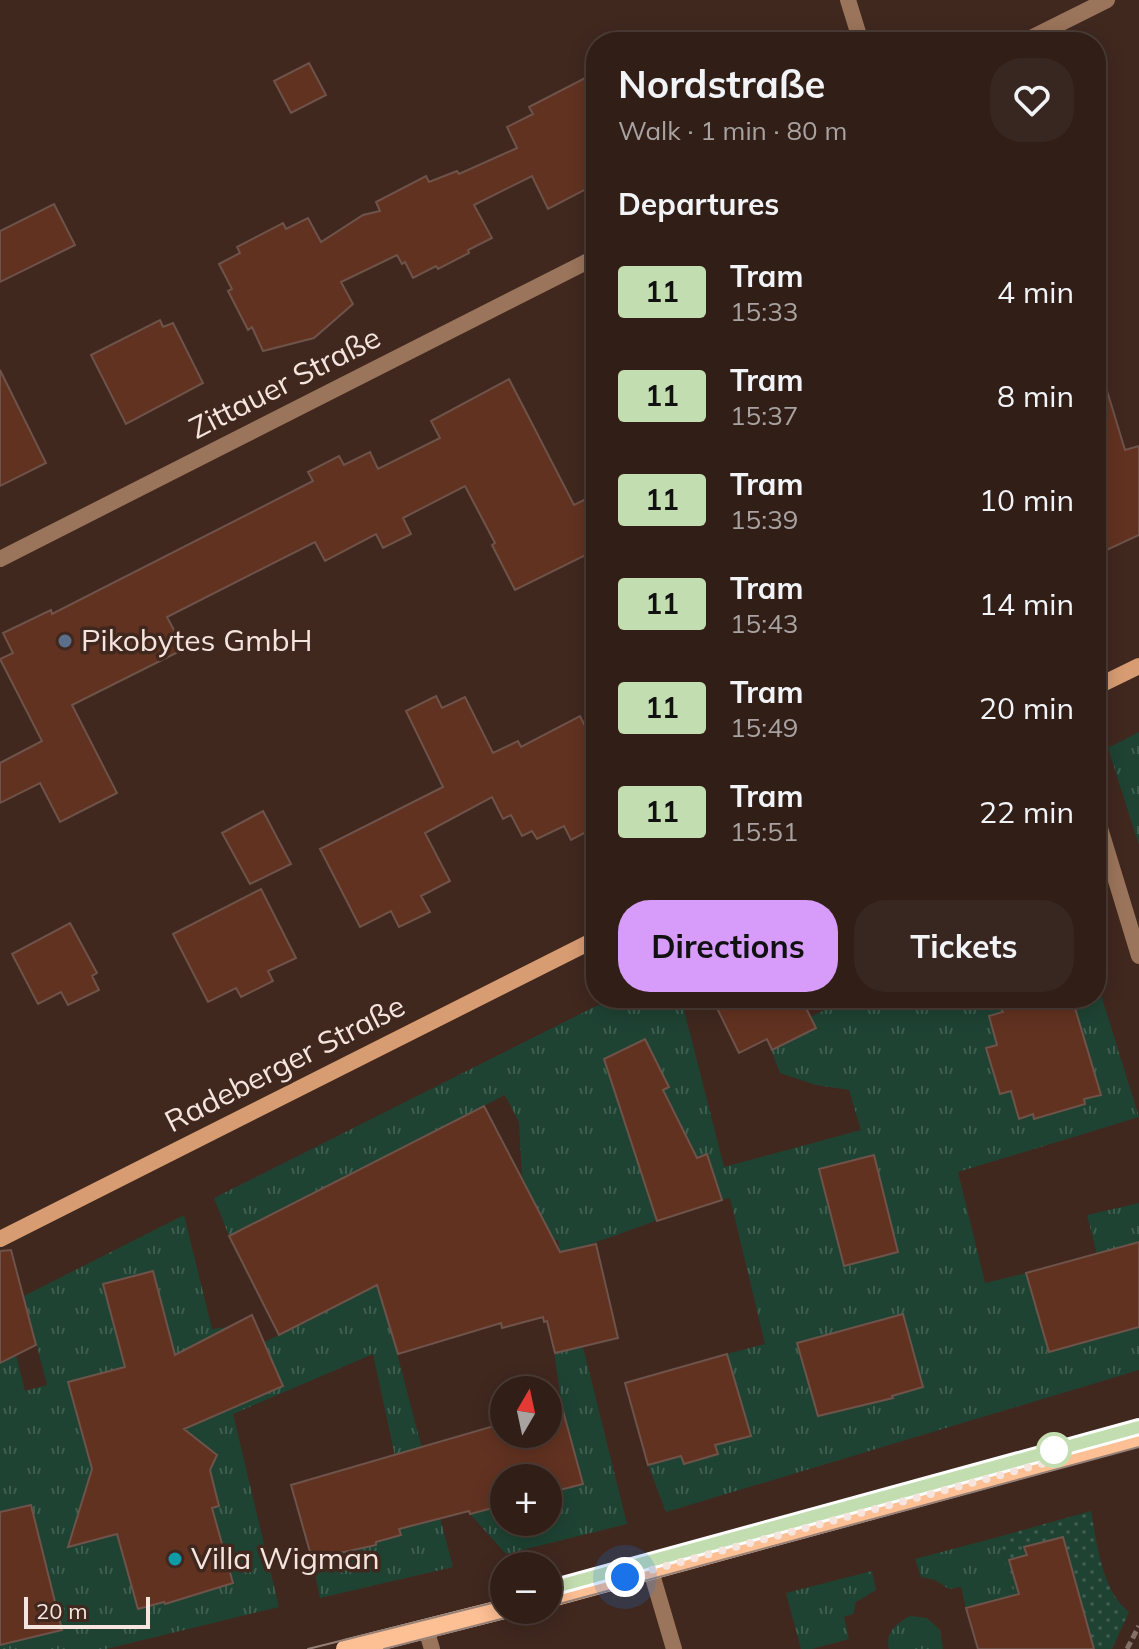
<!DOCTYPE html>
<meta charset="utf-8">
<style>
:root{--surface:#301e17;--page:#382720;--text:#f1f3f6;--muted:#a8a2a1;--line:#4b3c36;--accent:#d79bf9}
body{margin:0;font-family:Mulish,sans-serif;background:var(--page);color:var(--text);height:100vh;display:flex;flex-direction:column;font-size:30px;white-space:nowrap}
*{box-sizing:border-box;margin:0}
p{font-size:26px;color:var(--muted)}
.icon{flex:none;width:44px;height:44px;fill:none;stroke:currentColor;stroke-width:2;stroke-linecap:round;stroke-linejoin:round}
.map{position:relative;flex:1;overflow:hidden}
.sheet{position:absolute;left:586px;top:32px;width:520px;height:976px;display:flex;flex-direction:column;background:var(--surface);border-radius:32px;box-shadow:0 4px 20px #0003,0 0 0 2px var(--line)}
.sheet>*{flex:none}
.badge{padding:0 16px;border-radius:6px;font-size:28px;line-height:52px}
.needle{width:52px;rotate:9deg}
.buttons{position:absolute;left:490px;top:1376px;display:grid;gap:16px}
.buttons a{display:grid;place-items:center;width:72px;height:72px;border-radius:50%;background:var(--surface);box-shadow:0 4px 20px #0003,0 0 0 2px var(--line);font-size:40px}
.scale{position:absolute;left:24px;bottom:20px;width:126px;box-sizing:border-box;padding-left:8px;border:4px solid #f5e5de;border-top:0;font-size:22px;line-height:28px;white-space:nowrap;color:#f5e5de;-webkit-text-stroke:6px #40281f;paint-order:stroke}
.you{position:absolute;width:40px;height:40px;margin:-20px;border:6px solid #fff;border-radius:50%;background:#1a73e8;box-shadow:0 0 0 12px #1a73e833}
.map>.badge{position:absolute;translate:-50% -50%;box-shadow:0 0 0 4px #fff}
h2{padding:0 32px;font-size:30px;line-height:72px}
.round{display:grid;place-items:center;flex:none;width:84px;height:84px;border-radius:32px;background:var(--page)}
.overview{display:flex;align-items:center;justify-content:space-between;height:136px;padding:0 32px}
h1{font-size:38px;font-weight:700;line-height:60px}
.button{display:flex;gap:16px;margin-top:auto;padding:16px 32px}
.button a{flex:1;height:92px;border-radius:32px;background:var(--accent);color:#111;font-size:32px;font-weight:700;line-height:92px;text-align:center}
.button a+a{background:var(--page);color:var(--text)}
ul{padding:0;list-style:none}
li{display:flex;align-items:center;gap:24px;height:104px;padding:0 32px}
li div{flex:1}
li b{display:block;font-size:30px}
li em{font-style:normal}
li .badge{min-width:88px;font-weight:700;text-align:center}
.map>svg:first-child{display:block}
.grass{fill:url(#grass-tufts)}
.garden{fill:url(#garden-dots)}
.building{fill:#623221;stroke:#6e534a;stroke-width:2}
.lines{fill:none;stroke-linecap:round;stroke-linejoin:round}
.path{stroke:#857068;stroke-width:5;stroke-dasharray:8 4;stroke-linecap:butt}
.lane{stroke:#9b755b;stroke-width:16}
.street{stroke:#9b755b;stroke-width:16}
.secondary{stroke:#d89c72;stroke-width:16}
.primary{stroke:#fdbf94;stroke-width:20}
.tram{stroke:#958078;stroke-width:2}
.line-casing{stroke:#fff;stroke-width:18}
.line{stroke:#c2ddaf;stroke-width:12}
.walk{stroke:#f5e5de;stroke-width:8;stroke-dasharray:0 14.4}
.service-dot{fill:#5c6f8a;stroke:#40281f;stroke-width:3}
.stop-dot{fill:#fff;stroke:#c2ddaf;stroke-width:4}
.culture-dot{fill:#0f9aa8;stroke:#40281f;stroke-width:3}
.labels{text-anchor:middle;stroke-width:7;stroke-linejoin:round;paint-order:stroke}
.street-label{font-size:30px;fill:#f5e5de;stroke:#40281f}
.poi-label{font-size:30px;fill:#f5e5de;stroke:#40281f;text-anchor:start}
</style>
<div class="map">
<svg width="1139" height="1649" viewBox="0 0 1139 1649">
<defs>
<pattern id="grass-tufts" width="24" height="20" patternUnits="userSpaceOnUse" patternTransform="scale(2)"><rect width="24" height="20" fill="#1e4333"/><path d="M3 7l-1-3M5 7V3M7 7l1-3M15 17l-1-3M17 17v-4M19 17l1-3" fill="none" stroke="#3f5e50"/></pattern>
<pattern id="garden-dots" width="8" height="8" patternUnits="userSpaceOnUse" patternTransform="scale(2)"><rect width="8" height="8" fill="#1e4333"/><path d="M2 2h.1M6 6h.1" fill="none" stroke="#3f5e50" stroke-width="1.8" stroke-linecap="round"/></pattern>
</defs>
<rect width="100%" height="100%" fill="#40281f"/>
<path class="grass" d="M1139 732V845L1108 748Z
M1096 979 1139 1117 958 1172 985 1283 1026 1273 1049 1352 1139 1327V1370L666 1512 648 1465 681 1456 685 1464 717 1454 715 1445 751 1435 727 1354 765 1344 730 1198C672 1210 618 1239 560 1252L558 1240 547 1242 388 1319 453 1567 320 1598 312 1559 399 1529 395 1456 373 1354 233 1414 279 1607 106 1649H0V1363L16 1355 25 1391 47 1385 24 1296 184 1215 212 1329 229 1327 243 1353 535 1204 522 1177 519 1122 505 1095 229 1236 214 1198 612 998H681L724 1167 861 1130 849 1090 816 1085 780 1073 767 1039 836 1004 834 998H1096Z
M1139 1203V1242L1097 1254 1087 1215Z
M583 1347 627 1524 506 1554 470 1514 504 1505V1522H548V1493L583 1484 562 1407 554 1351Z
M998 1537 1014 1595 966 1608 961 1587 949 1589 935 1580 921 1577 915 1559Z
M872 1571 876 1590 856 1602 853 1614 844 1617 849 1639 812 1649H801L786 1593Z
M910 1616 927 1618 940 1630 943 1649H889C885 1632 896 1624 910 1616Z"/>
<path class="garden" d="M1091 1511C1097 1544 1102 1591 1129 1612L1112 1649H1094L1025 1548 1027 1555 1009 1561 1017 1588 1034 1584 1029 1649 998 1537Z"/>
<path class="building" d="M309 63 326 95 291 113 274 81Z
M585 78 596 99V184L548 209 532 176 474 205 492 238 468 250 469 253 438 269 436 266 413 278 405 262 402 264 397 255 341 282 353 304 314 338 263 351 252 327 248 330 228 291 232 289 219 264 240 253 237 247 283 223 286 229 308 218 321 242 363 215 380 211 376 202 426 176 429 182 457 171 459 174 517 148 507 127 533 114 529 107Z
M54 204 75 245 0 282V231Z
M160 320 163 327 173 323 203 383 126 424 91 355Z
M0 370 46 463 0 486Z
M509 379 574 505 596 494V550L515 590 492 545 495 543 465 486 403 518 411 534 383 548 376 534 325 561 315 542 167 617 184 649 72 705 117 793 60 822 40 783 0 803V763L42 741 0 659 13 653 3 633 51 610 52 614 313 481 308 472 339 456 344 465 370 452 378 469 440 438 431 421Z
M1105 384 1125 450 1139 446V535L1096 555V385Z
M436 696 442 708 465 697 493 753 518 741 521 747 580 716 586 728 596 722V827L571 840 564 826 537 839 532 831 522 836 511 815 503 819 492 797 425 833 450 881 421 896 430 912 399 927 391 911 360 927 320 849 443 787 406 711Z
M263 811 291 864 250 884 222 833Z
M261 889 296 958 268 971 273 981 241 997 236 988 208 1002 173 934Z
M70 923 97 973 92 976 99 990 68 1005 61 992 38 1004 12 954Z
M712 998H801L816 1028 772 1050 767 1039 739 1053Z
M1038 998H1072L1101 1095 1084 1099 1085 1104 1034 1119 1033 1114 1019 1119 1011 1091 1000 1094 986 1048 997 1045 989 1016 1003 1012 1001 1009Z
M645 1039 669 1087 663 1090 697 1158 707 1154 722 1200 657 1221 604 1059Z
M484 1106 560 1252 596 1244 618 1338 555 1353 547 1321 544 1322 543 1317 502 1328 501 1323 398 1354 377 1285 279 1335 229 1236Z
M874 1155 898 1252 844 1266 819 1169Z
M1139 1242V1327L1049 1352 1026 1273Z
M11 1250 36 1345 0 1363V1251Z
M153 1271 175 1355 252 1315 283 1386 184 1429 217 1455 210 1470 219 1506 212 1508 233 1583 165 1604 164 1602 138 1609 117 1534 68 1547 92 1469 68 1382 125 1367 103 1284Z
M903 1314 923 1387 892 1396 893 1398 818 1416 797 1343Z
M727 1354 751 1436 715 1445 718 1454 684 1464 681 1456 648 1465 625 1383Z
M562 1407 583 1484 548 1493V1478H504V1505L470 1514 469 1511 399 1529 401 1535 376 1542V1545L312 1559 291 1485 504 1423V1434H548V1411Z
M31 1505 62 1630 0 1645V1512Z
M1063 1537 1094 1649H978L966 1608 1019 1594 1009 1560 1027 1555 1024 1547Z"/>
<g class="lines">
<path class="path" d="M1127 1649 1139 1626"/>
<path class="lane" d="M651 1571 674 1649
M426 1629 432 1649"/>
<path class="street" d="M848 0 861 42
M1023 42 1107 0
M0 559 596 257
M1096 815 1139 956"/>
<path class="secondary" d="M1096 687 1139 666
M0 1239 596 939"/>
<path class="primary" d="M548 1598 1139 1437
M346 1649 504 1609"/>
<path class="tram" d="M548 1589 1139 1427
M548 1607 1139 1447
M308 1649 504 1600
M384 1649 536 1610"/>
</g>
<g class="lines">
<defs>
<path id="line" d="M548 1589 1139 1427"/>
</defs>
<use href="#line" class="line-casing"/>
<use href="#line" class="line"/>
<path class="walk" d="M625 1577 1067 1457 1054 1450"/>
</g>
<circle class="service-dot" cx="65" cy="641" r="8"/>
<circle class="stop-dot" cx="1054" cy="1450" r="16"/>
<circle class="culture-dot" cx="175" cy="1559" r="8"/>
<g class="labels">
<g class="street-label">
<text transform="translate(285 383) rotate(-27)" y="10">Zittauer Straße</text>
<text transform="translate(285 1064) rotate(-27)" y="10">Radeberger Straße</text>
</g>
<g class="poi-label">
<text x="81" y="651">Pikobytes GmbH</text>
<text x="191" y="1569">Villa Wigman</text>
</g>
</g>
</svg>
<div class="buttons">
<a><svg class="needle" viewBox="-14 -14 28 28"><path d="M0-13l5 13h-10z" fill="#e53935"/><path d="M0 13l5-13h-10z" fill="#a8a2a1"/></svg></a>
<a>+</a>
<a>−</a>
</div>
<div class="scale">20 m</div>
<div class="you" style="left:625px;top:1577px"></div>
<section class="sheet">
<div class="overview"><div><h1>Nordstraße</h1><p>Walk · 1 min · 80 m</p></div><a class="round"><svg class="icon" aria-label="heart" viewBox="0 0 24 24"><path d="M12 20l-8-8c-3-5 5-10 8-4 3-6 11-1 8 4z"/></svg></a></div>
<h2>Departures</h2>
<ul>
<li><span class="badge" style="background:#c2ddaf;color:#111">11</span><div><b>Tram</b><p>15:33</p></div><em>4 min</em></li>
<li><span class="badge" style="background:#c2ddaf;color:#111">11</span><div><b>Tram</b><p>15:37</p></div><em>8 min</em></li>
<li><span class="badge" style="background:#c2ddaf;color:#111">11</span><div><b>Tram</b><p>15:39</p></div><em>10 min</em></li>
<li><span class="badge" style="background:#c2ddaf;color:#111">11</span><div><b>Tram</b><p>15:43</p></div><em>14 min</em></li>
<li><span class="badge" style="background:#c2ddaf;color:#111">11</span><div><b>Tram</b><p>15:49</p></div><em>20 min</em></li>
<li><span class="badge" style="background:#c2ddaf;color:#111">11</span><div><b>Tram</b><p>15:51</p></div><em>22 min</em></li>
</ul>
<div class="button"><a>Directions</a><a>Tickets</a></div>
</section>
</div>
